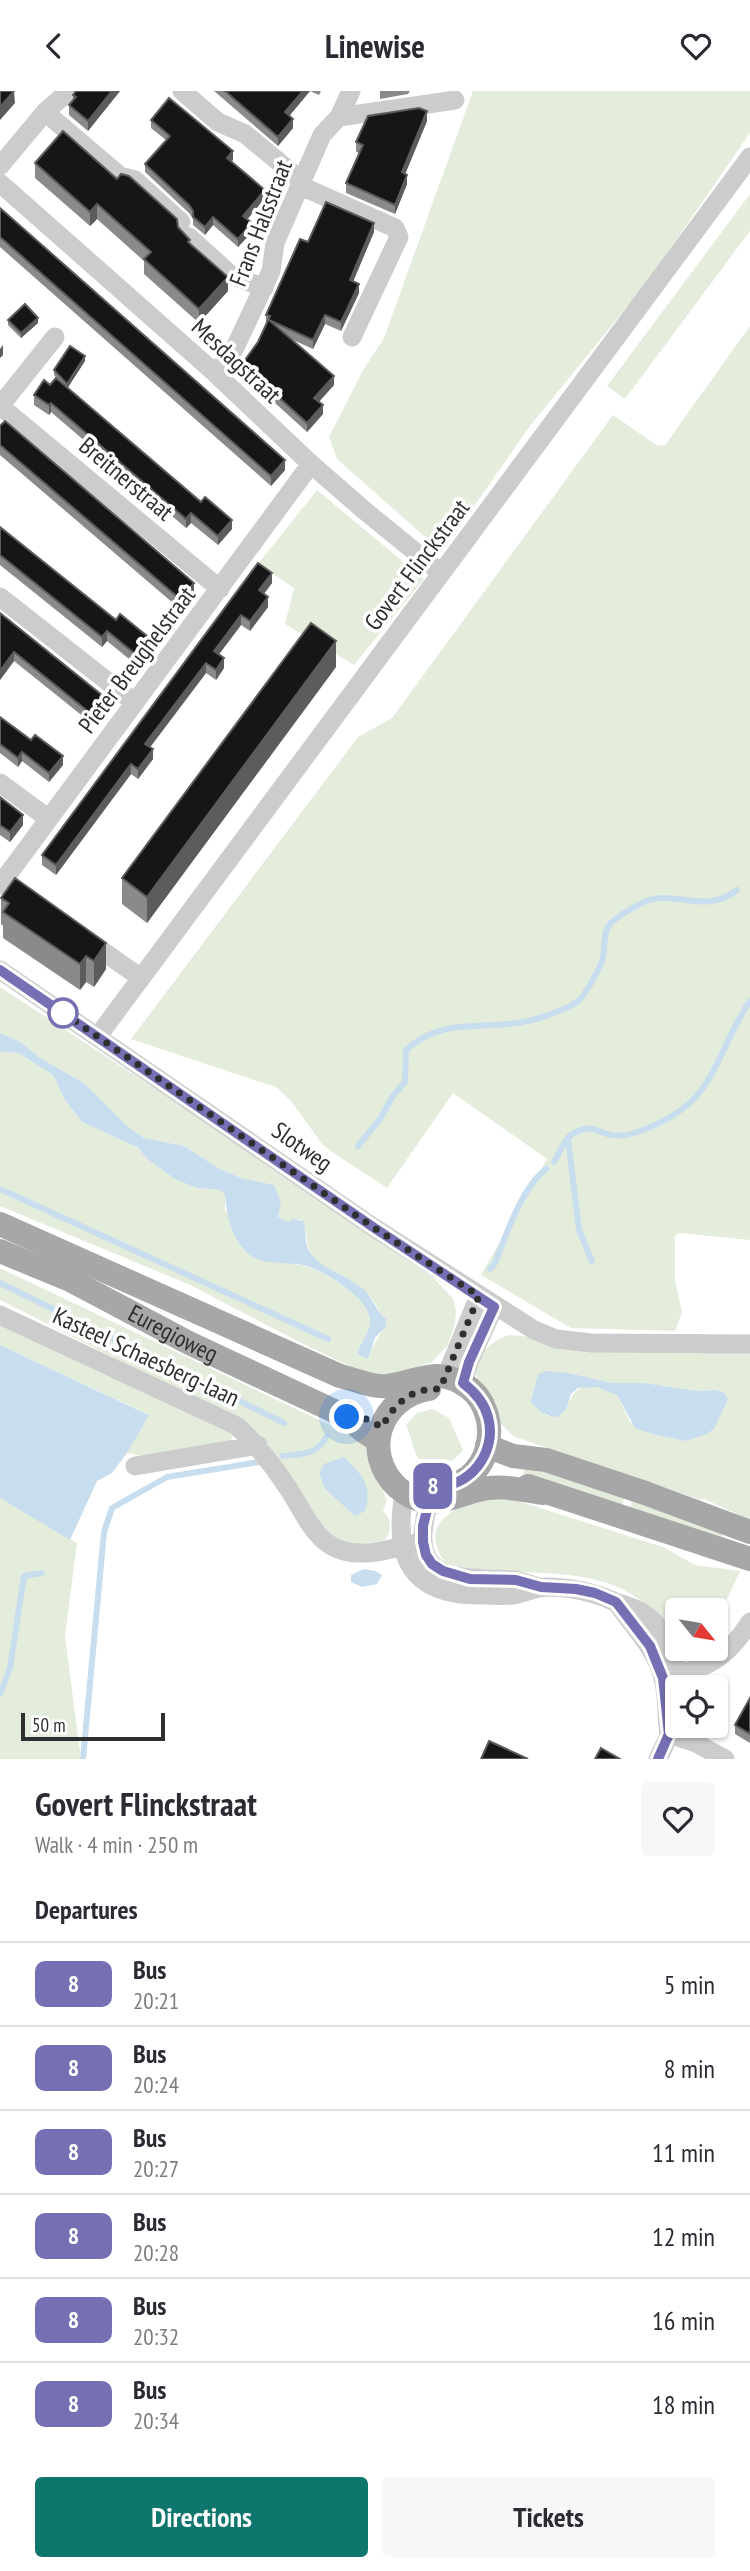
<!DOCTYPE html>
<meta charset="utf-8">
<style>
:root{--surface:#fff;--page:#f7f7f7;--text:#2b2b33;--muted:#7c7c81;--line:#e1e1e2;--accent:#0f766e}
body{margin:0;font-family:"PT Sans Narrow",sans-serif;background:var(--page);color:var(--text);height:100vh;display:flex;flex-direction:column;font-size:26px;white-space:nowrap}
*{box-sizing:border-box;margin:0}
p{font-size:23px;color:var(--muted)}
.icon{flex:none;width:38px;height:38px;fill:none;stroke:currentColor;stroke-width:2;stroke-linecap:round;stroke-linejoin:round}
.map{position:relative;height:1668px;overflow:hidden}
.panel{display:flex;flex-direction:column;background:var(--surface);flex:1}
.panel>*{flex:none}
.badge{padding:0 14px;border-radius:10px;font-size:24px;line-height:46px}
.needle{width:46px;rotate:120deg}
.controls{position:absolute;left:665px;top:1507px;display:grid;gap:14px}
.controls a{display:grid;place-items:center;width:63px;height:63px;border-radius:7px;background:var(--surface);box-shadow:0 2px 5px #0004;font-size:35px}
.scale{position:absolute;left:21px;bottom:18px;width:144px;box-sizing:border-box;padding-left:7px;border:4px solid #2f2f2f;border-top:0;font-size:19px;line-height:24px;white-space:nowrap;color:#2f2f2f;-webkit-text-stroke:5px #fff;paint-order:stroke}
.you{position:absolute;width:35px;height:35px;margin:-18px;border:5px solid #fff;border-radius:50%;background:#1a73e8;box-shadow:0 0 0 10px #1a73e833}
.map>.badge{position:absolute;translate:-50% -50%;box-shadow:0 0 0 4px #fff}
h2{padding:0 35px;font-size:26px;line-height:63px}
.round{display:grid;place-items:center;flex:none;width:74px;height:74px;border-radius:7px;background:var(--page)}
.head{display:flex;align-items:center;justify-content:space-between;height:119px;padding:0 35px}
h1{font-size:33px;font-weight:700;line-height:52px}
.cta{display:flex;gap:14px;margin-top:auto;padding:14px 35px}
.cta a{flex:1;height:80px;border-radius:7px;background:var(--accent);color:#fff;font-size:28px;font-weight:700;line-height:80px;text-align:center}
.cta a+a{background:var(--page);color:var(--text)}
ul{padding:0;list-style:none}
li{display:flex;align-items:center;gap:21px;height:84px;padding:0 35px;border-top:2px solid var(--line)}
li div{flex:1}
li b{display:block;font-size:26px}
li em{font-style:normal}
li .badge{min-width:77px;font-weight:700;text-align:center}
header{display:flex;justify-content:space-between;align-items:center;height:91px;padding:0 35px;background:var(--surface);font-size:32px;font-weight:700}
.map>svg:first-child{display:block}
.green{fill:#e4eddc;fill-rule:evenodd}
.water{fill:#c8dded}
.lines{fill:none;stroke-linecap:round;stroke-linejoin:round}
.stream{stroke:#c8dded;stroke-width:6}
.minor{stroke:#ccc;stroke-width:19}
.major{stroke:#a7a7a7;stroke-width:24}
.wall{fill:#8a8a8a}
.shaded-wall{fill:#5c5c5c}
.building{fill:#161616;stroke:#5c5c5c;stroke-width:2}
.line-casing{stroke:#fff;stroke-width:16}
.line{stroke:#7570b3;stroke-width:10}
.walk{stroke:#2f2f2f;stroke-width:7;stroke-dasharray:0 12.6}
.stop-dot{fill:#fff;stroke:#7570b3;stroke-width:3.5}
.labels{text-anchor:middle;stroke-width:7;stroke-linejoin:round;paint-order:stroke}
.street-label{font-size:24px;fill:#2f2f2f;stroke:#fff}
</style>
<header><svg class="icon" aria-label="back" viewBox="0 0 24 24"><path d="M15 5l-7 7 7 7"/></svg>Linewise<svg class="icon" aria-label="heart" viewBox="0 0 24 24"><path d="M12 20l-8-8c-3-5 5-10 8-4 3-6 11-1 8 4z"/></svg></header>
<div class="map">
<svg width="750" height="1668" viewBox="0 0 750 1668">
<rect width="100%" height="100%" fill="#fff"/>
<path class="green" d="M473 0H750V42L647 191 530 335 442 461 337 368 329 346 363 279 384 247Z
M750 103V140L625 308 607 295Z
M750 235V1149L679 1142 675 1145V1189L682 1221 675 1240 571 1237 481 1184 547 1068 453 1002 387 1097 332 1061 322 1053 291 1010 276 996 131 948 358 646 392 627 613 324 658 355 665 354Z
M317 399 424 488 354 574 285 533 294 497 258 473Z
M0 896 269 1072 348 1130 434 1187 453 1208 456 1221 455 1232 448 1254 432 1271 390 1285 369 1284 305 1254 190 1194 0 1115V961L19 962 53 984 65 1009 82 1031 139 1057 146 1067 197 1097 220 1099 225 1104V1120L261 1169C275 1171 290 1171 304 1175 325 1180 367 1206 370 1228 371 1241 360 1251 357 1263L368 1268C373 1253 383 1241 386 1228 378 1222 377 1212 370 1206 354 1192 329 1182 315 1168 303 1156 310 1139 300 1128L289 1131 277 1126 273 1094 241 1087 220 1078 184 1055 144 1047 127 1035 84 992 40 967 19 950 0 942Z
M0 1177 357 1347 366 1355 387 1410 383 1420C392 1428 392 1439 385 1449 365 1455 345 1454 326 1444L265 1349 221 1321 0 1209Z
M0 1233 234 1344 229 1351 141 1365 127 1362 148 1323 0 1254Z
M508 1244 524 1245 553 1253 750 1260V1429L702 1407 701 1409 515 1346C501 1336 496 1325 488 1310 485 1304 480 1297 478 1290 469 1268 490 1251 508 1244ZM569 1282 612 1292H645L698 1300 711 1299 685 1350 652 1343 630 1331 617 1304C592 1290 575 1290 566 1319L547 1325 544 1322Z
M433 1318 449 1327 463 1359C452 1373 430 1386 417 1365 412 1356 411 1344 406 1334L417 1322Z
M525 1375 624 1407 622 1415 523 1383Z
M0 1406 77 1452 65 1545 81 1668H0Z
M483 1406 518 1410 663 1456 695 1474 740 1480 718 1528 716 1530V1519H677V1544L675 1545C627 1478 572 1484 498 1480 480 1478 462 1478 445 1472 419 1432 450 1420 483 1406Z
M632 1410 723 1441 721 1447 630 1418Z"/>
<path class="water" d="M0 942 19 950 40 967 84 992 127 1035 144 1047 184 1055 220 1078 241 1087 274 1094 281 1111 278 1126 289 1131 293 1128 303 1130C307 1140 304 1148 308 1158 318 1178 346 1183 362 1197 373 1206 375 1219 386 1228V1235L375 1247 368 1268 357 1263C360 1251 371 1241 370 1228 367 1206 326 1181 306 1175 292 1171 277 1173 263 1170 236 1164 226 1128 225 1104L220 1099 197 1097 175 1088 146 1067 139 1057 82 1031 65 1009 53 984 19 962 0 961Z
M0 1254 149 1324 127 1362 112 1382 97 1390 70 1449 0 1407Z
M547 1280 569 1282 612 1292H645L698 1300 715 1299 723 1301 728 1308 714 1338 705 1344 685 1350 652 1343 635 1337 617 1304 597 1296 578 1297 571 1303 566 1319 557 1326C546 1325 538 1320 531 1311L538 1283Z
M344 1366C361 1384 373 1392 365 1420L355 1425 325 1398 319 1382 324 1373Z
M364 1478 375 1480 382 1484 377 1493 362 1496 351 1491V1484Z"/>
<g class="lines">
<path class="stream" d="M568 1047 579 1139 592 1170
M358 1055 380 1028 393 1005 405 991 406 959C440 928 475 938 517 932 536 929 561 921 577 911 584 907 599 878 602 870 606 859 602 844 609 834 615 826 631 818 640 813 673 795 702 826 737 799
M554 1071C559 1063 564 1049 571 1044 591 1031 595 1041 612 1044 633 1048 670 1028 686 1015 716 991 727 942 750 910
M0 1098 328 1248
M490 1178 495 1172C506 1144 522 1096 546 1078
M0 1192 284 1332
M283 1365C302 1363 317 1364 326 1346
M0 1603 10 1577 24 1485 42 1482
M83 1668 104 1441 112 1417 167 1386 259 1371"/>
<path class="minor" d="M182 0 218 31 245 43 303 91
M45 21 120 85 135 89 181 131
M339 26 455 9
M0 75 45 21 69 0
M0 92 215 282 311 373 365 420 441 482
M301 95 395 137 399 146 352 246
M189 146 231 184 264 197
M215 282 232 263 271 180 275 152 322 44 339 26 351 0
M0 315 220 498
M0 315 55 246
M0 506 135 612
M0 692 49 728
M0 794 311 373
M87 849 141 887
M0 879 373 1136 534 1239 556 1248 592 1252 750 1253
M98 945 750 66
M0 1224 237 1335C257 1354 273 1374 288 1397 309 1429 318 1464 365 1462 384 1462 403 1453 423 1451
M446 1285 479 1205
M463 1292 469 1271 494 1216
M135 1375 258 1354
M404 1402C393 1467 411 1505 481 1504 492 1504 503 1505 514 1504 524 1502 534 1497 545 1496 569 1496 591 1500 613 1510 623 1514 634 1516 643 1522 667 1537 677 1570 681 1596
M429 1410C426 1423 422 1436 423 1449 424 1495 482 1486 513 1489 522 1490 531 1494 540 1496
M616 1511C633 1536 656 1557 663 1587 668 1606 666 1625 669 1643
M667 1586C708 1577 727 1567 750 1531
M669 1643 696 1652 725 1668
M658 1668 674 1634"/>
<g class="major">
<path d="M0 1133 340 1285C354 1288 373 1297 387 1295 414 1292 433 1277 460 1291 510 1317 492 1402 433 1395L429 1410"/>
<path id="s1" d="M0 1160 70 1189 189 1252 347 1326 362 1339 377 1349"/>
<path d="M429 1298C380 1306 361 1361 397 1396 404 1402 411 1407 420 1409 443 1414 457 1404 478 1399 498 1393 522 1399 543 1402"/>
<path d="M487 1355 513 1365 546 1369 645 1402 750 1441"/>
<path d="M528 1395 750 1468"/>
</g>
</g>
<path class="wall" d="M120 0 88 40 69 24V14L73 10V4Z
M214 0H321L319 4 310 0 290 24 293 37 278 55Z
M380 0H410L408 3 380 8Z
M151 29 233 69 231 70 265 107 247 129 252 141 238 156 213 134 205 144 193 134V128L189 122 145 81V73L166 49 151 37Z
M427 30 405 83 407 93 395 123 346 102V92L360 62 356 61V51Z
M35 72 117 88 178 136 228 200 199 232 144 183V170L97 128 90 135 35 87Z
M0 117 285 379 271 395 0 156Z
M374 141 353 190 359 202 341 240 325 233 313 258 291 248 334 294 319 311 323 323 307 341 242 282V273L258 251 266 233V224L308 151Z
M8 229 38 232 21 247 8 234Z
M85 270 67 297 232 438 218 454 191 432 186 437 51 321 49 324 34 314V304L50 294H63L54 284V279Z
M0 335 194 502 180 518 0 364Z
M0 436 147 555 134 572 107 550 102 556 0 474Z
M258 472 272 492 264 503 268 516 250 540 241 534 219 563 224 577 216 589 206 582 150 656 153 668 138 688 131 683 56 784 42 774V764Z
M0 522 108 618 95 635 14 570 0 589Z
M336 576 147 832 122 813V787Z
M0 626 63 674 49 691 22 670 18 676 0 662Z
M0 706 23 734 10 751 0 744Z
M1 807 106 878 94 896 86 891 80 899 3 847V835L1 833Z
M750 1607V1652L735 1643V1634Z"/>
<path class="shaded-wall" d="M14 0 15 12 0 29V16Z
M112 0H120L88 40V30Z
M303 0H310L285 30V21Z
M427 20V30L402 91V81Z
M293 28V37L278 55V46Z
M233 60V69L227 75V67Z
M407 84V93L395 123V114Z
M265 99V107L243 133V125Z
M97 113V128L90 135V121Z
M213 126V134L205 144V136Z
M252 132V141L238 156V148Z
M374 132V141L350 198V189Z
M228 186V200L199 232V218Z
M359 193V202L341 240V231Z
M325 224V233L313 258V249Z
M38 227V232L21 247V242Z
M3 254V264L0 267V258Z
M85 265V270L67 298V293Z
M334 285V294L314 316V307Z
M51 312V321L49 324V314Z
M323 314V323L307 341V332Z
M285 369V379L271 395V385Z
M191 422V432L186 437V428Z
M232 429V438L218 454V445Z
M272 482V492L259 509V499Z
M194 492V502L180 518V508Z
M268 506V516L250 540V530Z
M241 524V534L214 570V560Z
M107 540V550L102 556V546Z
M147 545V555L134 572V562Z
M336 550V576L147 832V806Z
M14 561V570L0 589V580Z
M224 567V577L216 589V579Z
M206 572V582L145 663V653Z
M108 609V618L95 635V626Z
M153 658V668L138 688V678Z
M22 661V670L18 676V667Z
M63 665V674L49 691V682Z
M131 673V683L56 784V774Z
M23 724V734L10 751V741Z
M106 852V878L94 896V870Z
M86 865V891L80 899V873Z"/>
<path class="building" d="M0 0H14L0 16Z
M76 0H112L88 30 69 14 76 6 73 4Z
M225 0H303L285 21 293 28 278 46Z
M169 7 233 60 227 67 265 99 243 125 252 132 238 148 213 126 205 136 193 126V120L189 114 145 73 170 45 151 29Z
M419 17 427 20 402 81 407 84 395 114 346 92 363 54 356 51 368 25Z
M63 40 117 88 121 83 129 85 177 128 178 136 190 149 188 151 228 186 199 218 144 168 151 161 97 113 90 121 35 72Z
M326 111 374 132 350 189 359 193 341 231 325 224 313 249 269 229 334 285 314 307 323 314 307 332 242 273 258 251 270 225 266 224 300 148 308 151Z
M0 117 285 369 271 385 0 146Z
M25 213 38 227 21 242 8 229Z
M70 255 85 265 67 293 54 279Z
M56 287 201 411 205 406 232 429 218 445 191 422 186 428 51 312 49 314 34 304 44 289 50 294Z
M5 330 194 492 180 508 0 354V335Z
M0 436 116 529 120 523 147 545 134 562 107 540 102 546 0 464Z
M258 472 272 482 259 499 268 506 250 530 241 524 214 560 224 567 216 579 206 572 145 653 153 658 138 678 131 673 56 774 42 764Z
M0 522 108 609 95 626 14 561 0 580Z
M311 532 336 550 147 806 122 787Z
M0 626 31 649 35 644 63 665 49 682 22 661 18 667 0 653Z
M0 706 23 724 10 741 0 734Z
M15 787 106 852 94 870 86 865 80 873 3 821 9 812 1 807Z
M750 1607V1643L735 1634Z
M489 1650 528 1668H481Z
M601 1657 620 1668H595Z"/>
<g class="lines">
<defs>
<path id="line" d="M0 879 373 1136 494 1216 469 1271 463 1292C475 1301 484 1311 488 1326 498 1361 469 1399 433 1395L423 1435V1451L426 1464 432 1473 443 1480 470 1488 516 1489 541 1496 576 1498 595 1502 616 1511 650 1555 663 1587 669 1643 658 1668"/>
</defs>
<use href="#line" class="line-casing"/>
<use href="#line" class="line"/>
<path class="walk" d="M63 922 59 919 373 1136 479 1205 440 1298C411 1297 395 1312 382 1336L366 1328 347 1326"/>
</g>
<circle class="stop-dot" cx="63" cy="922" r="14"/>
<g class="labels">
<g class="street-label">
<text transform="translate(261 132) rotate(-69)" y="8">Frans Halsstraat</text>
<text transform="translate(236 270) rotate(43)" y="8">Mesdagstraat</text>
<text transform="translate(126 388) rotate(40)" y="8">Breitnerstraat</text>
<text transform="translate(417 474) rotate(-53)" y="8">Govert Flinckstraat</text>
<text transform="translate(137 569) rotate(-53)" y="8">Pieter Breughelstraat</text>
<text transform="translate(302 1056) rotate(35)" y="8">Slotweg</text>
<text dy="8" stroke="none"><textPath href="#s1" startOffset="192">Euregioweg</textPath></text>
<text transform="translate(146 1266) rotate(25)" y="8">Kasteel Schaesberg-laan</text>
</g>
</g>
</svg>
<div class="controls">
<a><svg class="needle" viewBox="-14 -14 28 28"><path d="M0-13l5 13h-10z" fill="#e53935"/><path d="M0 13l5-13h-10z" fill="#7c7c81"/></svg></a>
<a><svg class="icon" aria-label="locate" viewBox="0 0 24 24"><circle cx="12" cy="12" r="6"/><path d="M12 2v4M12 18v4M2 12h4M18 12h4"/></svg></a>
</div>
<div class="scale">50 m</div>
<div class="you" style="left:347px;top:1326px"></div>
<b class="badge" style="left:433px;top:1395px;background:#7570b3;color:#fff">8</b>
</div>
<section class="panel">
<div class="head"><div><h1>Govert Flinckstraat</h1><p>Walk · 4 min · 250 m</p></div><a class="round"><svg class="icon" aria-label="heart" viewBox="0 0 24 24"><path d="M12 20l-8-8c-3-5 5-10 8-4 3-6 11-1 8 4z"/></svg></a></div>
<h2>Departures</h2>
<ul>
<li><span class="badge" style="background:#7570b3;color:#fff">8</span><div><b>Bus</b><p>20:21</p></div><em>5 min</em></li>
<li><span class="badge" style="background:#7570b3;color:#fff">8</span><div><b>Bus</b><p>20:24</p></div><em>8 min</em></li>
<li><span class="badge" style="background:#7570b3;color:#fff">8</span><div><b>Bus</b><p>20:27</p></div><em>11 min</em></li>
<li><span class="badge" style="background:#7570b3;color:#fff">8</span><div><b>Bus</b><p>20:28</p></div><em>12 min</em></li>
<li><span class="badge" style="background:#7570b3;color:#fff">8</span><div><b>Bus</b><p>20:32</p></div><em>16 min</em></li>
<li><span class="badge" style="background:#7570b3;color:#fff">8</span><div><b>Bus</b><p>20:34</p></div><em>18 min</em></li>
</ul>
<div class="cta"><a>Directions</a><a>Tickets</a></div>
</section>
